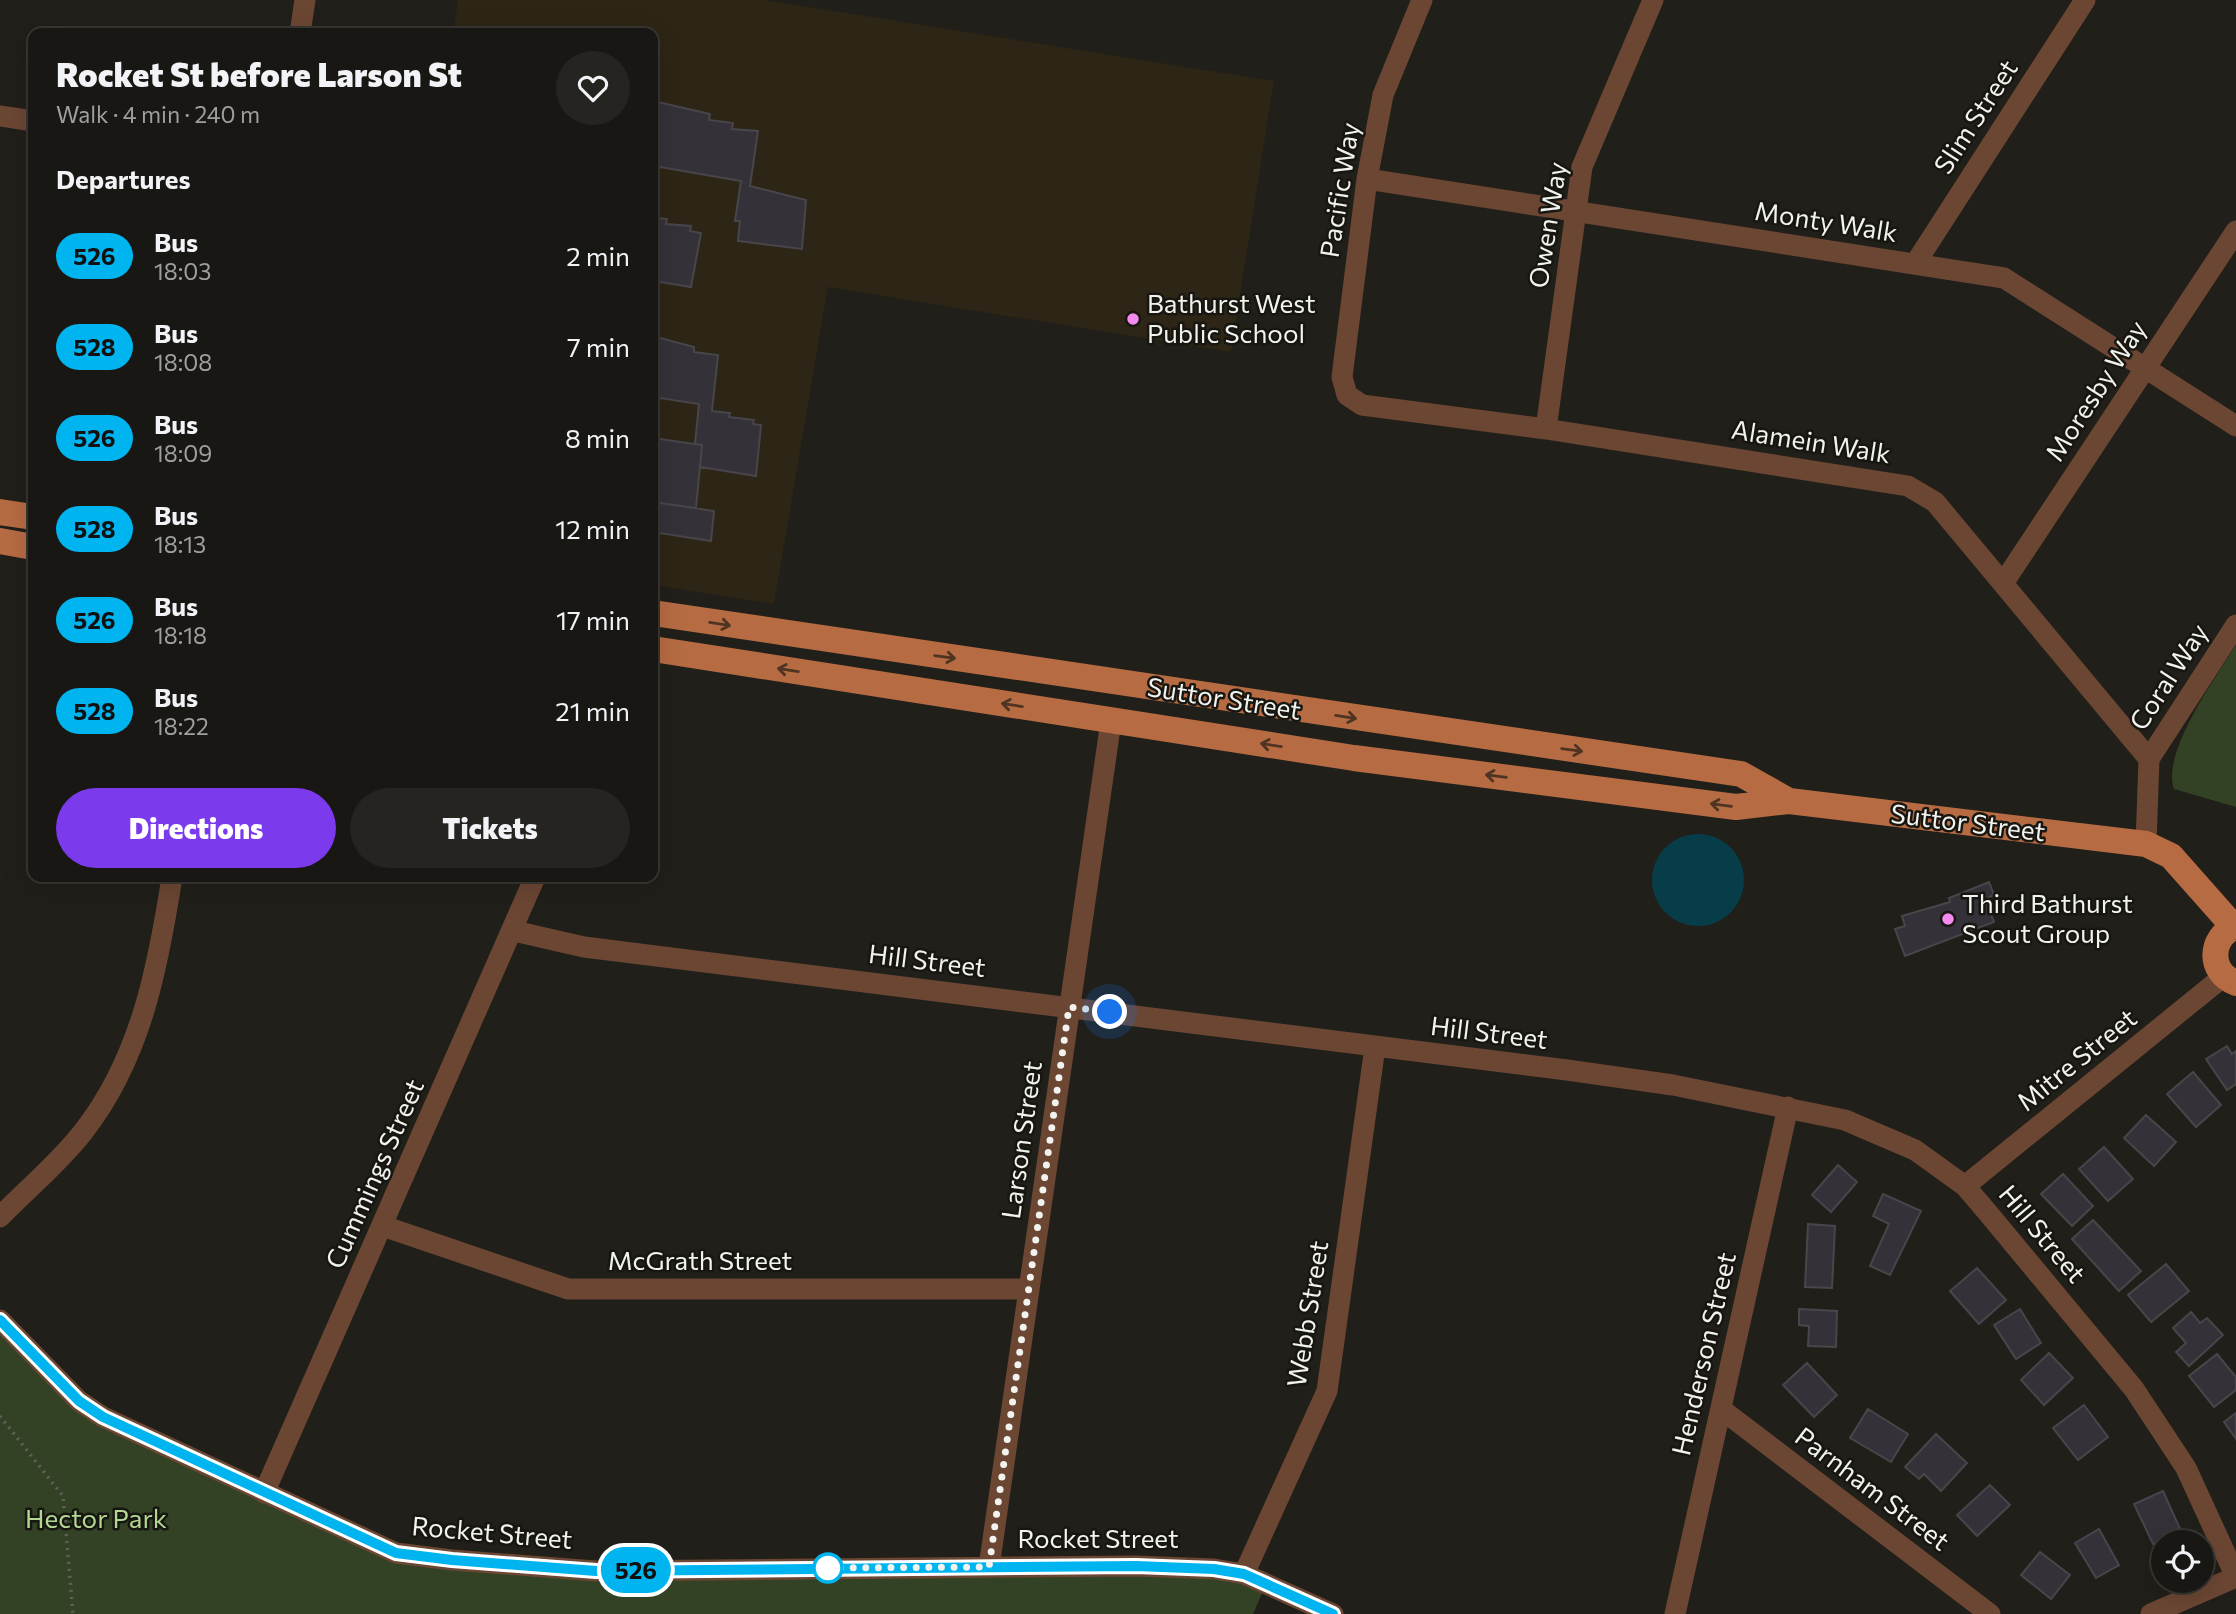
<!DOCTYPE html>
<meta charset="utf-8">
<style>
:root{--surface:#191713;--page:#262421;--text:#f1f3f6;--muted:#9f9fa0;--line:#373633;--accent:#7c3aed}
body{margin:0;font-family:Commissioner,sans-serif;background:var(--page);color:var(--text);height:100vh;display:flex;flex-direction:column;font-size:26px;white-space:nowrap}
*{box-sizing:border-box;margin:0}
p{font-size:23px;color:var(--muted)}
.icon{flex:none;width:38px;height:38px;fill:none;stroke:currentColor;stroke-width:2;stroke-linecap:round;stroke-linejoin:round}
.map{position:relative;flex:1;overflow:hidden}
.side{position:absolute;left:28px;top:28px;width:630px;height:854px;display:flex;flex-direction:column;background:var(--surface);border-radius:14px;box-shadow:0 7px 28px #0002,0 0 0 2px var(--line)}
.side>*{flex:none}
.badge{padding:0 14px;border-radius:23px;font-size:24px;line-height:46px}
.buttons{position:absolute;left:2151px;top:1530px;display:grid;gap:14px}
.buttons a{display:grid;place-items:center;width:63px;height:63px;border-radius:50%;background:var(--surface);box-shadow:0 7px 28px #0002,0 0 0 2px var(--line);font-size:35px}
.you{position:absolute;width:35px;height:35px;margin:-18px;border:5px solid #fff;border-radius:50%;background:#1a73e8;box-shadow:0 0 0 10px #1a73e833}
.map>.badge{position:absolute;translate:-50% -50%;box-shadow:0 0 0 4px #fff}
h2{padding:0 28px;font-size:26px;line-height:63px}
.round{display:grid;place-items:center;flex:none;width:74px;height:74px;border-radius:37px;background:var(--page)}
.headline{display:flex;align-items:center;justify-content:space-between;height:119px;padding:0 28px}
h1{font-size:33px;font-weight:800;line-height:52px}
.cta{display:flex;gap:14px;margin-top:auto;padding:14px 28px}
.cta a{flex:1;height:80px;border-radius:42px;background:var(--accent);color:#fff;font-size:28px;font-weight:800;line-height:80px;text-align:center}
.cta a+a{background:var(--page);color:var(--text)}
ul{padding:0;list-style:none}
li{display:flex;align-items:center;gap:21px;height:91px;padding:0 28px}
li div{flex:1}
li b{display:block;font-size:26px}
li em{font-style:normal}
li .badge{min-width:77px;font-weight:700;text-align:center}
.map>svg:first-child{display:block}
.education{fill:#2d2515}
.green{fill:#334225}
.water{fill:#073d49}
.building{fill:#343238;stroke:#48454b;stroke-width:2}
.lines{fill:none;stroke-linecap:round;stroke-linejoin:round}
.path{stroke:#62605b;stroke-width:3.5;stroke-dasharray:2 5;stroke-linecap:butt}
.minor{stroke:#6b4633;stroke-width:21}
.major{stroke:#b66b43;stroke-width:26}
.oneway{stroke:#4f3422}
.line-casing{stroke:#fff;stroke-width:16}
.line{stroke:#00b5ef;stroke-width:10}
.walk{stroke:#f2f2ee;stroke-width:7;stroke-dasharray:0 12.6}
.poi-dot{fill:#f589ee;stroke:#171610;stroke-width:2.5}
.stop-dot{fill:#fff;stroke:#00b5ef;stroke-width:3.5}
.labels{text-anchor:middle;stroke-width:5;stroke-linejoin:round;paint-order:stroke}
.street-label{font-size:26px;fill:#f2f2ee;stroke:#171610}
.poi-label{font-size:26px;fill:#f2f2ee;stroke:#171610;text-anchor:start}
.park-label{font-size:26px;fill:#b3d893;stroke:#171610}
</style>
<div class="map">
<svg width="2236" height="1614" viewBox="0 0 2236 1614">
<rect width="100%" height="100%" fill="#211f19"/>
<path class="education" d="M458 0H765L1274 81 1231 352 828 287 774 604 653 585V33H453Z"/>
<path class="green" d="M2236 645V807L2174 789C2161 753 2216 677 2236 645Z
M0 1320 79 1401 396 1553 452 1560 1136 1566 1266 1584 1253 1614H0Z"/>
<path class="water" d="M1652 880a46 46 0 1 1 92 0a46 46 0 1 1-92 0Z"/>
<path class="building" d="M658 102 710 114 709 120 733 123 732 129 758 131 750 186 806 200 802 249 738 241 740 221H735L741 181 654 166 653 178V137Z
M653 217 667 219 666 224 691 226 690 231 701 233 691 287 653 281Z
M653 336 694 347V352L718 355 712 411 730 413 729 417 754 420 753 424 761 425 756 476 700 467 702 445 695 444 699 404 653 397Z
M653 438 702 445 696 508 653 502Z
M653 502 714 511 711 541 653 532Z
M1989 882 1994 895 1985 899 1994 922 1905 956 1895 929 1905 926 1902 916 1950 902 1949 898Z
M2227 1046 2232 1054 2236 1051V1084L2227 1090 2206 1059Z
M2193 1072 2221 1105 2196 1127 2167 1094Z
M2146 1115 2176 1142 2154 1166 2124 1138Z
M2104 1147 2133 1179 2108 1201 2079 1169Z
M1838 1165 1857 1182 1831 1212 1812 1195Z
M2063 1174 2093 1206 2072 1226 2041 1194Z
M1883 1194 1921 1211 1890 1275 1870 1266 1889 1224 1873 1216Z
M2093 1220 2141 1271 2119 1291 2072 1239Z
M1808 1224 1835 1226 1832 1288 1805 1287Z
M2166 1264 2189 1291 2151 1322 2128 1295Z
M1977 1268 2006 1300 1979 1324 1950 1291Z
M1799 1309 1837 1311 1836 1347 1808 1346 1809 1326 1799 1325Z
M2020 1309 2041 1343 2016 1359 1994 1325Z
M2191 1312 2200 1323 2207 1318 2223 1335 2189 1366 2176 1352 2186 1343 2173 1328Z
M2049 1353 2073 1378 2044 1405 2021 1380Z
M2217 1354 2236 1377V1390L2214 1407 2189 1376Z
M1807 1363 1837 1395 1814 1417 1783 1385Z
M2084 1405 2108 1437 2078 1460 2053 1428Z
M1868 1409 1908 1434 1891 1462 1850 1438Z
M2236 1413V1439L2224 1422Z
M1936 1434 1967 1463 1941 1491 1924 1474 1919 1479 1905 1467Z
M1990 1485 2010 1505 1977 1536 1957 1515Z
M2163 1491 2181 1531 2153 1544 2134 1504Z
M2099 1529 2119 1565 2096 1578 2075 1543Z
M2040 1552 2070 1575 2051 1599 2021 1575Z"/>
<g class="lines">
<path class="path" d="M0 1416 63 1496 73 1614"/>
<path class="minor" d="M1422 0 1383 95 1367 179 1342 377 1347 395 1362 405 1546 429 1908 486 1935 502 2149 759
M300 33 305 0
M0 116 33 121
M1367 179 2004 278 2236 426
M1915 264 2085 0
M1546 429 1582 167 1653 0
M2004 582 2236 231
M2146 844 2149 759 2236 625
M514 931 584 947 1567 1070 1673 1085 1845 1120 1915 1150 1965 1186 1988 1213 2134 1389 2186 1468 2236 1577
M1965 1186 2224 976
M0 1217C27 1189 59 1163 83 1132 141 1058 158 967 172 877
M383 1226 568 1289H1029
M0 1320 79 1401 103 1417 396 1553 452 1560 596 1571 1136 1566 1214 1569 1244 1574 1333 1614
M1721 1409 1990 1614
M264 1493 535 877
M989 1567 1111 721
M1244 1574 1327 1391 1375 1047
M1675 1614 1788 1107
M2151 1614 2236 1577"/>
<path class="major" d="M0 512 33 517
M0 541 33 547
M653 613 1741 774 1789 801
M653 649 1354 758 1736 807 1789 801 2146 844 2171 856 2234 927
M2236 926C2209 938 2208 972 2236 983"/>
</g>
<defs><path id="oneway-shaft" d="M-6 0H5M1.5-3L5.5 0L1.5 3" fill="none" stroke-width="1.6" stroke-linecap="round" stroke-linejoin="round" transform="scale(1.75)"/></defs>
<g class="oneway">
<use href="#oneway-shaft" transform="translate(720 624) rotate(9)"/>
<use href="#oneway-shaft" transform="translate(945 657) rotate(8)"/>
<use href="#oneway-shaft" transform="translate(788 670) rotate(-171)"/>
<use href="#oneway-shaft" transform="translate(1012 705) rotate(-171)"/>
<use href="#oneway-shaft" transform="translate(1346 717) rotate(9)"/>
<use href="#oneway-shaft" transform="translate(1271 745) rotate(-171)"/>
<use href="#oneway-shaft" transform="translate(1572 750) rotate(8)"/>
<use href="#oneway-shaft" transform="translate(1496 776) rotate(-173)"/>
<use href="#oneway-shaft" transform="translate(1721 805) rotate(-173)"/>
</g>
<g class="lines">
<defs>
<path id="line" d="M0 1320 79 1401 103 1417 396 1553 452 1560 596 1571 1136 1566 1214 1569 1244 1574 1333 1614"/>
</defs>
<use href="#line" class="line-casing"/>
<use href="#line" class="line"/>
<path class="walk" d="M828 1568 989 1567 1069 1007 1110 1012"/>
</g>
<g class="poi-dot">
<circle cx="1133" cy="319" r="7"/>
<circle cx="1948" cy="919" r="7"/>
</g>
<circle class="stop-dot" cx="828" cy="1568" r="14"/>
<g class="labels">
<g class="street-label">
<text transform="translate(1976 117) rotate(-57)" y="9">Slim Street</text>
<text transform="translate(1340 190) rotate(-81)" y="9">Pacific Way</text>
<text transform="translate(1826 222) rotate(9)" y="9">Monty Walk</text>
<text transform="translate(1548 225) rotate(-81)" y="9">Owen Way</text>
<text transform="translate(2096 391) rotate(-57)" y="9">Moresby Way</text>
<text transform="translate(1811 442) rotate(9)" y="9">Alamein Walk</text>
<text transform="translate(2169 677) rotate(-57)" y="9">Coral Way</text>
<text transform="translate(1224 699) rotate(9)" y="9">Suttor Street</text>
<text transform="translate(1968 823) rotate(7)" y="9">Suttor Street</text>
<text transform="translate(927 961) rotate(7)" y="9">Hill Street</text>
<text transform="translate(1489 1033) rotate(7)" y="9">Hill Street</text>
<text transform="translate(2077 1060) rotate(-39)" y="9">Mitre Street</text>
<text transform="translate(1022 1140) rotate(-82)" y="9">Larson Street</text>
<text transform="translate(375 1174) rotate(-66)" y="9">Cummings Street</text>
<text transform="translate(2042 1234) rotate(50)" y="9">Hill Street</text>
<text x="700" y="1270">McGrath Street</text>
<text transform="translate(1308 1314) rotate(-81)" y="9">Webb Street</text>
<text transform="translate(1704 1354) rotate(-77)" y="9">Henderson Street</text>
<text transform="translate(1872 1489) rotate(37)" y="9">Parnham Street</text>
<text transform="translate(492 1533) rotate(5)" y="9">Rocket Street</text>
<text x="1098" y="1548">Rocket Street</text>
</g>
<g class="poi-label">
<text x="1147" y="313">Bathurst West<tspan x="1147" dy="30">Public School</tspan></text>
<text x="1962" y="913">Third Bathurst<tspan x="1962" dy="30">Scout Group</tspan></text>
</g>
<g class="park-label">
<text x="96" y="1528">Hector Park</text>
</g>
</g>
</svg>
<div class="buttons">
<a><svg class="icon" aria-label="locate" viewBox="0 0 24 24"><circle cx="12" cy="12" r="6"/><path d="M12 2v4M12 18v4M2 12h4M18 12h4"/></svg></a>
</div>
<div class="you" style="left:1110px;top:1012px"></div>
<b class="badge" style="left:636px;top:1570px;background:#00b5ef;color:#111">526</b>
<section class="side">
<div class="headline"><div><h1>Rocket St before Larson St</h1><p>Walk · 4 min · 240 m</p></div><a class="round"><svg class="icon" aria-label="heart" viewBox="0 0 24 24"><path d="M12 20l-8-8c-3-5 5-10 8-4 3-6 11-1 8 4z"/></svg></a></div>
<h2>Departures</h2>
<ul>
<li><span class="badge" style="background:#00b5ef;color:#111">526</span><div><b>Bus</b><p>18:03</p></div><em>2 min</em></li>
<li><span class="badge" style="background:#00b5ef;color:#111">528</span><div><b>Bus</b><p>18:08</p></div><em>7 min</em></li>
<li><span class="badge" style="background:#00b5ef;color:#111">526</span><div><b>Bus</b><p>18:09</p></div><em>8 min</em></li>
<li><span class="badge" style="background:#00b5ef;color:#111">528</span><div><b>Bus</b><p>18:13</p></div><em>12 min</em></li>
<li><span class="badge" style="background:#00b5ef;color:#111">526</span><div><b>Bus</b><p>18:18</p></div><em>17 min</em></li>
<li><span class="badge" style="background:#00b5ef;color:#111">528</span><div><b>Bus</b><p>18:22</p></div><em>21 min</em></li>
</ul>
<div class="cta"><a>Directions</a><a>Tickets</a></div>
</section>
</div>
